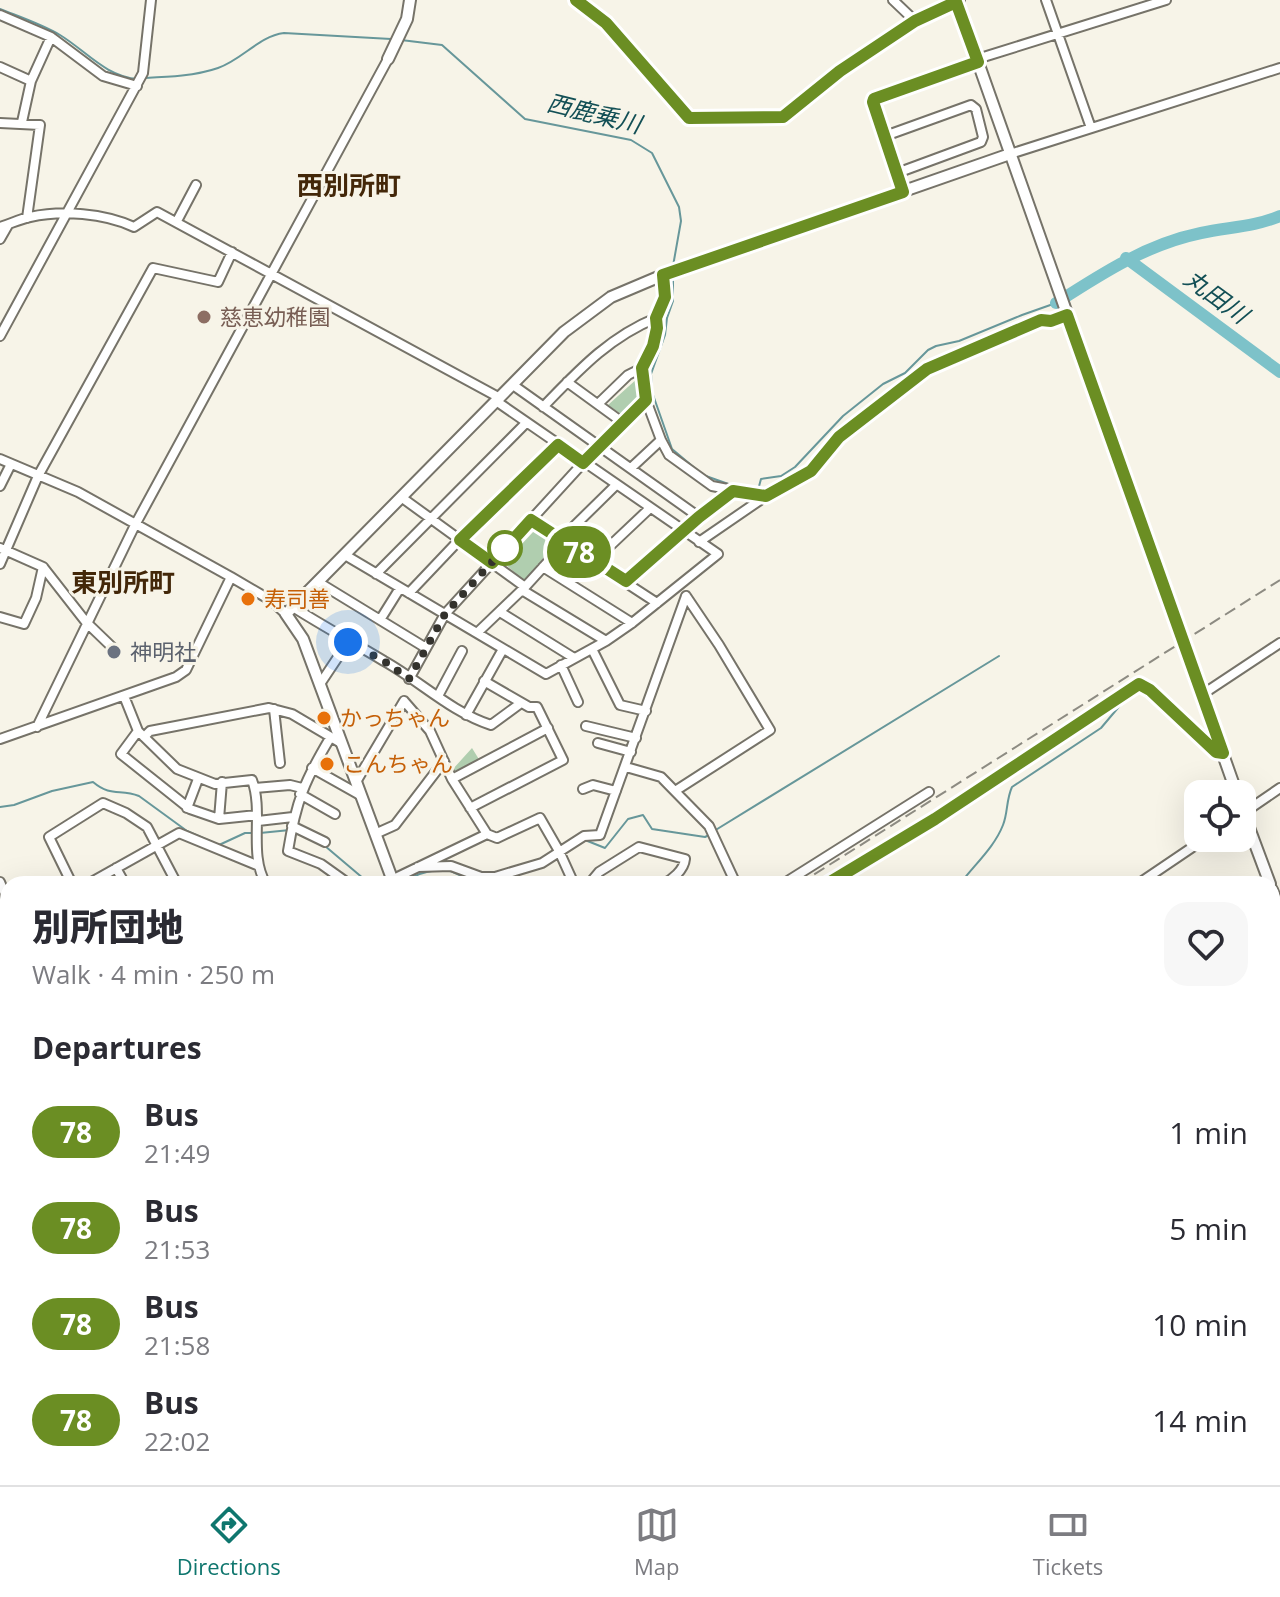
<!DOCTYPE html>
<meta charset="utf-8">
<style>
:root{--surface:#fff;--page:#f7f7f7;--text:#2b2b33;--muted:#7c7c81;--line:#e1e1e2;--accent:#0f766e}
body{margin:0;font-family:"Open Sans","Noto Sans JP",sans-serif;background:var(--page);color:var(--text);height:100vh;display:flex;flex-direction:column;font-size:30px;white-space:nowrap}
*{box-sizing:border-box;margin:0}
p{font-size:26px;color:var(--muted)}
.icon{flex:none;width:44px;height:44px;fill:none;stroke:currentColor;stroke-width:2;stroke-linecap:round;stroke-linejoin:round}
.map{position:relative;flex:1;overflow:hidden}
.sheet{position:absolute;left:0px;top:876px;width:1280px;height:610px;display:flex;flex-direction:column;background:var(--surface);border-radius:24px 24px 0 0;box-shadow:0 8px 32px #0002}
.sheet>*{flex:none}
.badge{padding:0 16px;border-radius:26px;font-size:28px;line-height:52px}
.fabs{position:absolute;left:1184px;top:780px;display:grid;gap:16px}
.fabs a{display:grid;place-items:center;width:72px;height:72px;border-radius:16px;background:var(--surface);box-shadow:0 8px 32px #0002;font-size:40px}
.you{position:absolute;width:40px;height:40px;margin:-20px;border:6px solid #fff;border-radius:50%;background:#1a73e8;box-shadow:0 0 0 12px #1a73e833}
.map>.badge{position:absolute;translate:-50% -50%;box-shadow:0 0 0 4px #fff}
h2{padding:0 32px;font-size:30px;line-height:72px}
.round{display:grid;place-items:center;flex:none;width:84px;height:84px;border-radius:24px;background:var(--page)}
.head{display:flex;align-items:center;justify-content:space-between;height:136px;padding:0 32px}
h1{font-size:38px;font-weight:800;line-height:60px}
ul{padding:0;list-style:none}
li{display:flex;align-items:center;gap:24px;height:96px;padding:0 32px}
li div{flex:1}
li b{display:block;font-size:30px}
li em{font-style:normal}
li .badge{min-width:88px;font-weight:700;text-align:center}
.tab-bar{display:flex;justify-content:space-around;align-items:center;height:112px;border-top:2px solid var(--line);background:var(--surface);font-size:22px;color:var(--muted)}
.tab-bar a{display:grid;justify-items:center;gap:4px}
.tab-bar .active{color:var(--accent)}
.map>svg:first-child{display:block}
.green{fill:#b0ceaf}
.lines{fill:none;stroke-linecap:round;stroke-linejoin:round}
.stream{stroke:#67979a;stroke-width:2}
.river{stroke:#7dc2c9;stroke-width:12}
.minor-casing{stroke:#767369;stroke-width:12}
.tertiary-casing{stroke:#767369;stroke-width:14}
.secondary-casing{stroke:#767369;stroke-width:15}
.trunk-casing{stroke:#945264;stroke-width:16}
.minor{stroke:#fff;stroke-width:8}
.tertiary{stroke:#fff;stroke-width:10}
.secondary{stroke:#efd0da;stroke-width:11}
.trunk{stroke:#d4829b;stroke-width:12}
.rail{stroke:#8d8b82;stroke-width:2;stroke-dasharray:12 6;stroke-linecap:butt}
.line-casing{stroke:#fff;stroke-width:18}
.line{stroke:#6b8e23;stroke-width:12}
.walk{stroke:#33322d;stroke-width:8;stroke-dasharray:0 14.4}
.education-dot{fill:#8d6e63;stroke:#f7f4e8;stroke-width:3}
.stop-dot{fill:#fff;stroke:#6b8e23;stroke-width:4}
.food-dot{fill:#e8710a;stroke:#f7f4e8;stroke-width:3}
.worship-dot{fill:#6b7280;stroke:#f7f4e8;stroke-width:3}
.labels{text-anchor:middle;stroke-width:6;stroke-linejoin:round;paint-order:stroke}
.education-label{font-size:22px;fill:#785e54;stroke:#f7f4e8;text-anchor:start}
.food-label{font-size:22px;fill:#c56008;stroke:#f7f4e8;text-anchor:start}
.worship-label{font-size:22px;fill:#5b616d;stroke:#f7f4e8;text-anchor:start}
.water-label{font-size:24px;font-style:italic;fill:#124f55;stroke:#f7f4e8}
.quarter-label{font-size:26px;font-weight:bold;fill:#432709;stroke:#f7f4e8}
</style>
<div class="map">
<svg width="1280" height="1485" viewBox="0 0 1280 1485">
<rect width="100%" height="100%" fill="#f7f4e8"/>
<path class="green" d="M639 377 645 397 624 416 608 405Z
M535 530 556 544 524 581 504 563Z
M472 748 480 761 455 772 453 769Z"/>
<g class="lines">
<path class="stream" d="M0 9C20 17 41 24 60 35 85 50 106 77 138 79
M401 40 442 45 525 119 631 140 652 153 679 207 681 221 673 266
M144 78C168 77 195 76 218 68 242 60 259 36 284 33L391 39
M673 276V301L667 318 665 335 651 374 652 392 672 449 703 475 734 486
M758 490 761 479 781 476 795 467 843 416 883 384 905 373 928 350 936 346 959 341 1022 315 1056 303
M0 807 14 805 52 791 93 782C112 798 120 788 139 796L187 831 219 845 245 833H254
M714 831 999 656
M260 833 290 830
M585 840 605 848 628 819 643 815 652 829 705 837 709 835
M325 846 364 879 382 882
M404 884C413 873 441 866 455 873 467 878 464 881 480 881
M960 884C974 865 994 848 1003 825 1008 813 1006 800 1012 787L1101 728 1128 696"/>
<path class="river" d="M1126 258 1280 372
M1056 303C1101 274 1147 244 1201 233 1228 227 1254 227 1280 216"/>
<defs>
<path id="minor" d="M576 0 606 23 689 118 783 117 840 71 915 21 960 0
M893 0 915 21
M1046 0 1091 128
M0 15 51 37 103 76 137 86
M977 59 1166 0
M0 67 31 81 51 37
M22 122 31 81
M0 123 40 125 27 218
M885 136 971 105 976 109 983 137 981 142 897 173
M1010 154 1280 68
M903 192 873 102 874 99 978 62
M177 221 196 185
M0 227C10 224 20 219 30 217 62 210 104 213 134 227L157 212 500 398
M0 239 8 225
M663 275 665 297 656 318 657 328 653 346 642 368 646 400 661 440 669 455 712 486 765 496
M0 336 143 73 151 0
M567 382 622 422
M513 385 699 517
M598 404 628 375 642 368
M543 407C578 371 609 337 656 318
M0 459 78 492 231 577 272 601 286 614
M631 468 661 440
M0 486 11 464
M401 497 525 587
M531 520 564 543
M560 540 616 485
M699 542 766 496 811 471 839 437 927 369 1041 320 1051 321 1067 315
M0 548 43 567 86 622 114 649
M345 555 546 674 606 641 632 623 718 554 496 401
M594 561 649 509
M0 564 38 476 153 268 218 282 232 252
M543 567 632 623
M376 574 526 423
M626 581 699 517 733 491
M318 582 426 648
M522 590 606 641
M409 593 464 535 558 445
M293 607C323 626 354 643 384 661 420 681 451 712 491 725L521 703
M500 612 574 658
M0 617 24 624 36 598 43 567
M380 620 400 588
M477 633 525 587 565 543 657 603
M592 649 620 705 646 711
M561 665 578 702
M409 679 445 614 583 463 646 400
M320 684 348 642
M1203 694 1280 643
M124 696 138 731 177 769 215 784 252 780C264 812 248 854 266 884
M438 696 462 651
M274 709 280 763
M466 715 503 649
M586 726 636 738
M37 727 135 525 388 59
M138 731 121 754 190 809 219 819 257 815
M144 737 150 731 269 708 292 714 341 743
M330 738C305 780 296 801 288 851L321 864 349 884
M0 739 176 677 186 670 231 577
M598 743 631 752
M626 767 661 777 709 826 736 884
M312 768 360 795
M452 779 548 728
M356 782 404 701 430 731 452 779 487 834 497 838 540 818 559 851 574 884
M255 788 290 785 302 788
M583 789 593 785 616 791
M675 791 770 730 719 645 686 596
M300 794 335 814
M187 808 198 779
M470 808 563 760 537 707H529L484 681
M1242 814 1280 788
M219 819 222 782
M258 821 293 817
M292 826 325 842
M375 834 395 825 444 761
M418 867 451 866 481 877H495L542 863 584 836 600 835 686 596
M116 868 125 884
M506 875 507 881 516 884
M0 882 8 901
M72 884 49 837 103 803 126 813 147 827 177 884
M88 884 179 833 259 866
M383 884 487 834
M589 884 599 872 639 847 685 859C684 870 672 880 663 884
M783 884 929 792
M827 884 935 819 1139 684 1150 690 1216 752 1223 753
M1138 884 1206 838
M0 976 8 972
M0 1045 7 1056
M0 1106 8 1103
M0 1121 8 1116
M1272 1173 1280 1192
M0 1205 8 1221
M1272 1286 1280 1288
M0 1352 8 1347
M0 1365 8 1367
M73 1478 95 1485
M251 1478 258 1485
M372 1478 378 1485
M503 1478 507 1485
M580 1478 585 1485
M719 1478 732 1485
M800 1478 813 1485
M896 1478 898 1485
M1040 1478 1052 1485
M0 1484 8 1470
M177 1485 182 1478
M236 1485 242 1478
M476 1485 484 1478
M527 1485 535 1478
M616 1485 624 1480 630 1485
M663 1485 667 1478
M758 1485 762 1478
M1024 1485 1028 1478
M1064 1485 1067 1478
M1121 1485 1127 1478
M1196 1485 1203 1478"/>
<path id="tertiary" d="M956 0 1237 794
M388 59 407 19 410 0
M1242 809 1270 884
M394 884 303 639 286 614 564 332 611 297 663 275 1010 154
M1272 890 1280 911
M1272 1131 1280 1128
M1272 1471 1280 1472"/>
<path id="secondary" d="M1272 957 1280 938
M953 1485 957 1478"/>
<path id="trunk" d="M1272 918 1280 911
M1272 932 1280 926
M397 1485 405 1478"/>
</defs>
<use href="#minor" class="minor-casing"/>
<use href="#tertiary" class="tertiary-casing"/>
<use href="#secondary" class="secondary-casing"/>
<use href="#trunk" class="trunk-casing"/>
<use href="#minor" class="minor"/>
<use href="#tertiary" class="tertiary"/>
<use href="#secondary" class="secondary"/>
<use href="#trunk" class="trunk"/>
<path class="rail" d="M799 884 1280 580
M0 1421 8 1415"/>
</g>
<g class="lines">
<defs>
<path id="line" d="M576 0 606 23 689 118 783 117 840 71 915 21 956 2 978 62 874 99 873 102 903 192 663 275 665 297 656 318 657 328 653 346 642 368 646 400 583 463 558 445 460 540 492 563 531 520 626 581 699 517 733 491 766 496 811 471 839 437 927 369 1041 320 1051 321 1067 315 1223 753 1216 752 1150 690 1139 684 935 819 827 884"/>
</defs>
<use href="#line" class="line-casing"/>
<use href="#line" class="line"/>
<path class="walk" d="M348 642 384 661 409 679 445 614 511 541 505 548"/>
</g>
<circle class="education-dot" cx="204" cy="317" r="8"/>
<circle class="stop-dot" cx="505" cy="548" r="16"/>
<g class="food-dot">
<circle cx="248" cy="599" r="8"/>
<circle cx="324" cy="718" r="8"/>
<circle cx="327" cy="764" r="8"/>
</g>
<circle class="worship-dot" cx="114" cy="652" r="8"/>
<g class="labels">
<g class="education-label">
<text x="220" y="325">慈恵幼稚園</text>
</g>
<g class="food-label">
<text x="264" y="607">寿司善</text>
<text x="340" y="726">かっちゃん</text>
<text x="343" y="772">こんちゃん</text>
</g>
<g class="worship-label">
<text x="130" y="660">神明社</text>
</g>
<g class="water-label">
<text transform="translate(594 114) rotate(14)" y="8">西鹿乗川</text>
<text transform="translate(1216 297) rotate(36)" y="8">丸田川</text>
</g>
<g class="quarter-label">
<text x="349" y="195">西別所町</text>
<text x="123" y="592">東別所町</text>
</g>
</g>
</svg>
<div class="fabs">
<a><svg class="icon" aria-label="locate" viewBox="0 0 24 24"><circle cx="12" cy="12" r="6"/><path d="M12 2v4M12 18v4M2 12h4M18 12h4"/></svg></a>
</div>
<div class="you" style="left:348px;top:642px"></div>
<b class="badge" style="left:579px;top:552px;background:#6b8e23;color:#fff">78</b>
<section class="sheet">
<div class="head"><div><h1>別所団地</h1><p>Walk · 4 min · 250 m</p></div><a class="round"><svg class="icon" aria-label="heart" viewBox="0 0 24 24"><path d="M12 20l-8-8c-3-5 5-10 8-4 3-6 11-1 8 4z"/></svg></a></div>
<h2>Departures</h2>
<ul>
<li><span class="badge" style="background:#6b8e23;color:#fff">78</span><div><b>Bus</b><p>21:49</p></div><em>1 min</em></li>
<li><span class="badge" style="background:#6b8e23;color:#fff">78</span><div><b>Bus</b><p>21:53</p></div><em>5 min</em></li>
<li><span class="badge" style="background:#6b8e23;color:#fff">78</span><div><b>Bus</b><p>21:58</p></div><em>10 min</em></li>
<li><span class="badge" style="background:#6b8e23;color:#fff">78</span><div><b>Bus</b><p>22:02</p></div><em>14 min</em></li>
</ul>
</section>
</div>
<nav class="tab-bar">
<a class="active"><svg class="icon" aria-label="directions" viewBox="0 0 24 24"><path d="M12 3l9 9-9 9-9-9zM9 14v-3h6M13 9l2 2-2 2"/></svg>Directions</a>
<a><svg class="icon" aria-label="map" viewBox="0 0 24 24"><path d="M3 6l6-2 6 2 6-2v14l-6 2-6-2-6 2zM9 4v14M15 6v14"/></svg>Map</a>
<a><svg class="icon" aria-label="tickets" viewBox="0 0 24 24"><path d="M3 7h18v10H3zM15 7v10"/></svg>Tickets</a>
</nav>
